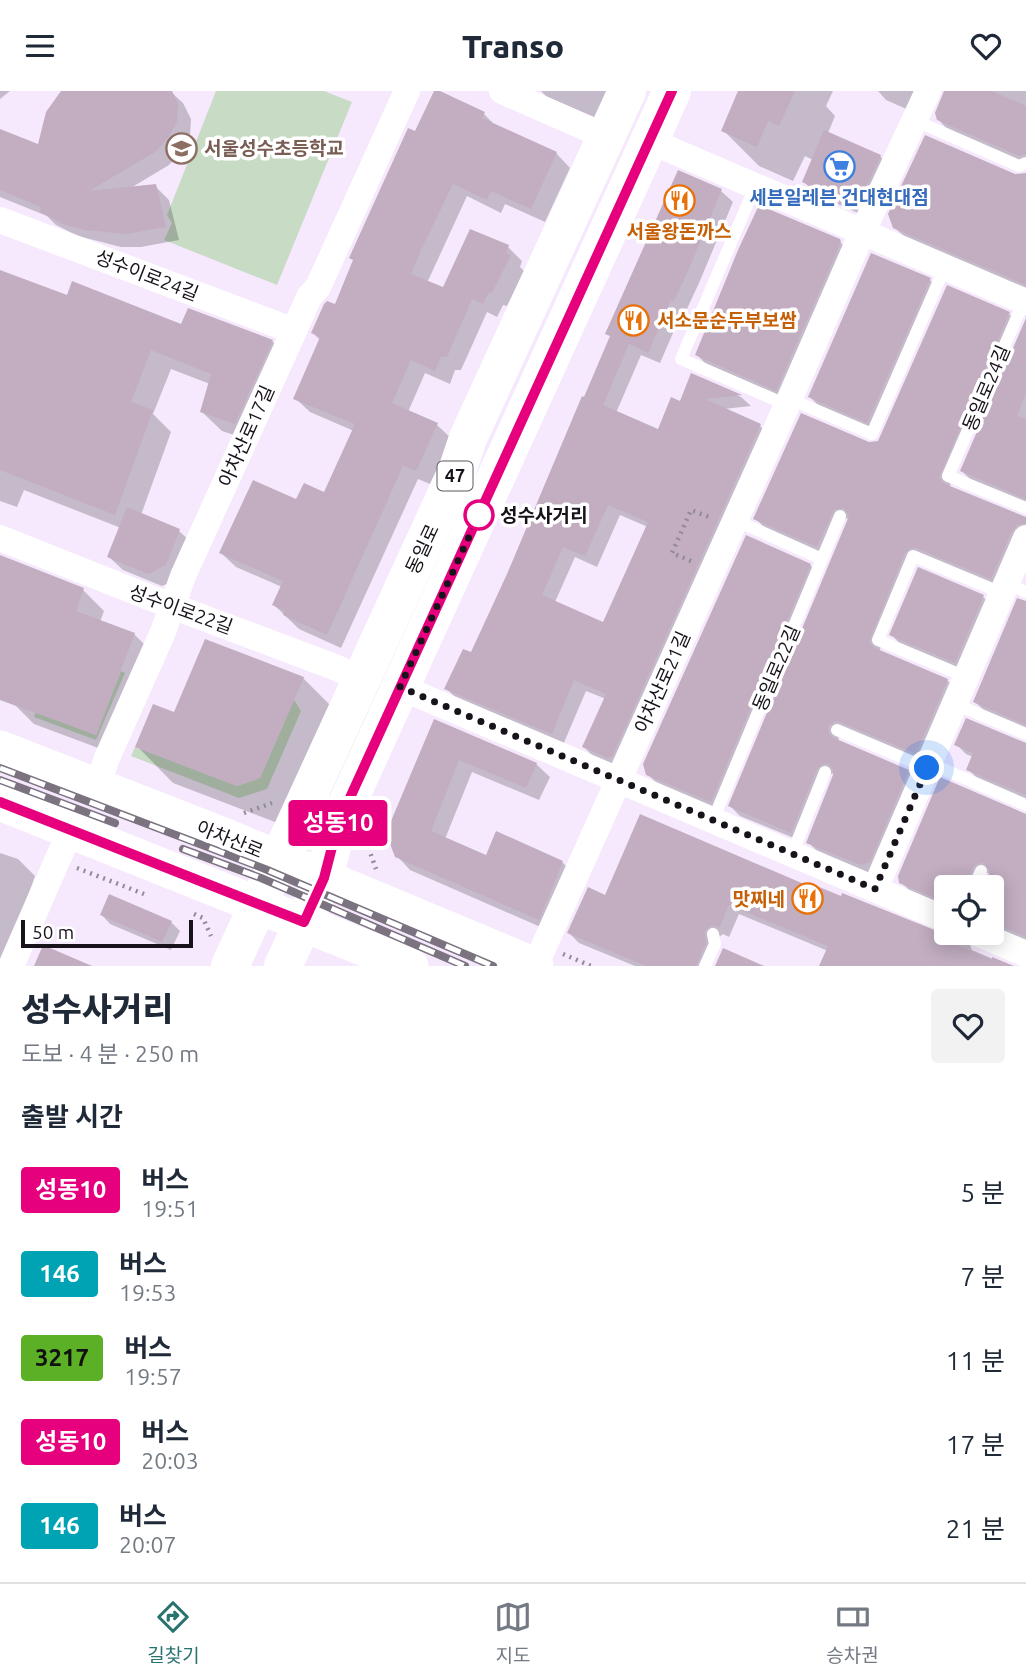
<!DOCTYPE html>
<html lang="ko">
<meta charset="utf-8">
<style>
:root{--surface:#fff;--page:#f2f2f3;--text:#1f2937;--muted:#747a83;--line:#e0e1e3;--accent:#29736f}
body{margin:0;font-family:Ubuntu,"Noto Sans KR",sans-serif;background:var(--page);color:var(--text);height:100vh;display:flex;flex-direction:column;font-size:26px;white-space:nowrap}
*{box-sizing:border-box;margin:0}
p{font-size:23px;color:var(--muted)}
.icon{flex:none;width:38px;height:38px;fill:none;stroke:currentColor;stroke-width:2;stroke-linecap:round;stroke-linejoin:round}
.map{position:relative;height:875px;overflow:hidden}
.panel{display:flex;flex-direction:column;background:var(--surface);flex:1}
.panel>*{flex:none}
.badge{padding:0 14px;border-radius:5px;font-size:24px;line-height:46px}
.fabs{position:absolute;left:934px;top:784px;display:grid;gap:14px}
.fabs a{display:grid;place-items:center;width:70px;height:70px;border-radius:7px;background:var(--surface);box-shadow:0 4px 18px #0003;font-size:35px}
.scale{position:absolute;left:21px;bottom:18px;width:172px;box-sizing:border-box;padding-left:7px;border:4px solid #18121b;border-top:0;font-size:19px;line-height:24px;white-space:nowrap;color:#18121b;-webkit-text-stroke:5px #fff;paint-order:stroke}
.you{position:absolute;width:35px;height:35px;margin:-18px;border:5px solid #fff;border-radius:50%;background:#1a73e8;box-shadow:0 0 0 10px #1a73e833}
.map>.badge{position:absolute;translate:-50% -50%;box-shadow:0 0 0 4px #fff}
h2{padding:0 21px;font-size:26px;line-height:63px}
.round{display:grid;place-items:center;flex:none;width:74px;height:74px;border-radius:7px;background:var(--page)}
.head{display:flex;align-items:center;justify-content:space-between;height:119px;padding:0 21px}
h1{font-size:33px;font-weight:800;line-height:52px}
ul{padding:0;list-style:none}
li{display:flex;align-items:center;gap:21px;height:84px;padding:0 21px}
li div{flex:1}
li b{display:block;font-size:26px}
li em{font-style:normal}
li .badge{min-width:77px;font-weight:700;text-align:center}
header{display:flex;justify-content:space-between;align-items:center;height:91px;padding:0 21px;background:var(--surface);font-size:32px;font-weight:800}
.dock{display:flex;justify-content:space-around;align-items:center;height:98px;border-top:2px solid var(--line);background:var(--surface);font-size:19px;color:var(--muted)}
.dock a{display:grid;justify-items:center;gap:4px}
.dock .current{color:var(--accent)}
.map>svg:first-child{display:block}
.green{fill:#c8dbc5}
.shadow{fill:#0003;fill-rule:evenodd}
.building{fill:#c2adc1;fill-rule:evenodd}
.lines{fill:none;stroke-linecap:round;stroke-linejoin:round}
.path{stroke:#938a99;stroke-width:4.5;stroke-dasharray:2 5;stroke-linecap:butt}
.service{stroke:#fff;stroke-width:12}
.minor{stroke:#fff;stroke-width:26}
.secondary{stroke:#fff;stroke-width:37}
.primary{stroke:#fff;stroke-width:38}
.rail-casing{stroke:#7c7381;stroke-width:8}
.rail{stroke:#fff;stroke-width:5;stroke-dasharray:16;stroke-linecap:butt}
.line-casing{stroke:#fff;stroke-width:16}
.line{stroke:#e6007e;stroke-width:10}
.walk{stroke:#18121b;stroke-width:7;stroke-dasharray:0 12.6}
.stop-dot{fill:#fff;stroke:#e6007e;stroke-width:3.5}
.labels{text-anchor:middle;stroke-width:7;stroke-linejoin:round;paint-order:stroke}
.shield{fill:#fff;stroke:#5d595f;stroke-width:2}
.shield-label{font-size:18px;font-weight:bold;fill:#18121b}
.education-label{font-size:19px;font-weight:bold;fill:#785e54;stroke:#fff;text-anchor:start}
.shop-label{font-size:19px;font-weight:bold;fill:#366cbe;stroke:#fff}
.food-label{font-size:19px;font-weight:bold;fill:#c56008;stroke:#fff}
.street-label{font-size:19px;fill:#18121b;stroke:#fff}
.stop-label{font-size:19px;font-weight:bold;fill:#18121b;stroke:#fff;text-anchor:start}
</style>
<header><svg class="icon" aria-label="menu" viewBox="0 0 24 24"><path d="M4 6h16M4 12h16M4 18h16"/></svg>Transo<svg class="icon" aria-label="heart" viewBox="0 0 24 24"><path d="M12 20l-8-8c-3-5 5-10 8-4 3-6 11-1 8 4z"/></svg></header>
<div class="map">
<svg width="1026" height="875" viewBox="0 0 1026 875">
<rect width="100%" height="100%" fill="#f6e9fd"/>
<path class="green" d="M216 0H324L352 11 277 194 164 149 172 132 167 124Z
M121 580 125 582 96 649 34 626 36 621 96 644Z
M294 609 301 620 267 698 239 707 131 665 135 656 237 695 260 687Z"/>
<path class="shadow" d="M0 0H10L0 8Z
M65 0H170L183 12 191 28 190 44 182 59 169 74 129 98 155 95 169 109 179 149 141 156H121L78 145 56 134 47 125 0 106V40L40 55Z
M436 0 484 23 497 36 556 62 570 77 545 131 505 113 501 122 467 105 427 192 443 199 508 156 522 170 520 176 524 180 507 215 503 214 497 226 487 221 461 279H455L450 293 425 282 408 321 437 334 452 348 430 393 418 388 341 557 299 538 274 514 282 496 236 476 221 462 297 410 325 403 354 340 310 321 295 307 320 249 313 242 336 215Z
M541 0H612L599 29 547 6Z
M741 0H833L826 15 835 25 828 42 880 65 893 79 865 125 817 104 804 91 813 69 805 65 793 90 759 75 723 39Z
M878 0H939L927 27 886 9Z
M944 0H1026V73L948 39 938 28Z
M679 82 721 100 733 111 699 192 686 220 683 219 660 272 641 264 616 322 659 340 681 313 692 284 741 306 751 315 724 318 760 335 772 346 623 677 596 668 584 656 606 608 586 600 563 654 458 609 446 597 472 564 585 308ZM620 424 648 436 604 534 555 511 575 466 597 476Z
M1026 83V198L905 146 894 136 1016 85Z
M839 150 848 159 785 307 706 273 697 264Z
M0 180 68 206 182 235 272 250 291 270 255 351 222 340 202 321 210 293 171 278 153 323 171 341 141 424 179 440 193 453 179 488 162 495 123 479 109 466 121 437 24 399 17 416 0 410Z
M930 189 938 198 877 339 819 315 810 306Z
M1009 223 1018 232 949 397 1026 427V445L1001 497 914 472 879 561 947 589 957 599 926 671 839 645 838 651 908 680 918 690 872 783 818 761 808 751 836 682 830 683 801 750 740 725 730 715 850 427 844 428 827 465 765 437 755 427 868 353 879 351Z
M1026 232V412L972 390 962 380Z
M0 466 83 499 104 520 100 531 134 543 155 564 117 664 34 633 13 612 0 606Z
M810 474 819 483 720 719 657 692 647 683Z
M983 506 992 514 964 580 900 553 892 544Z
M1026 511V638L985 620 975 611Z
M206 550 303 587 340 624 296 724 275 731 173 692 137 655 175 624Z
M435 630 536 673 550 686 539 709 472 681 445 748 487 767 497 743 562 771 576 785 552 841 410 779 397 765Z
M956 653H1026V709L978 688 968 678 973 666 966 663Z
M1026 724V850L992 836V796H985L991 782H986L979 796H947V817L911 801 901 791Z
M0 762 18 768 35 785 3 875H0Z
M812 798 842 807 843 804 948 846 958 842H975L970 854 972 859 1010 875H821L828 860 739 823 729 846 723 843 714 850 710 875H635L579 852 569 842 606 806Z
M102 824 171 831 180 840 171 859 110 833Z"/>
<path class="building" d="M61 0H172L178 13 177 30 169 46 155 61 89 100 156 93 166 136 126 143 85 139 63 133 40 121 41 116 0 99V38L38 53 46 21Z
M434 0H440L485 21 482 27 557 61 531 118 491 100 487 109 453 93 421 159 411 183 443 196 470 138 509 154 506 162 511 164 492 202 489 201 483 213 472 208 447 266H441L435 280 411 269 392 312 438 332 416 380 403 375 327 544 283 524 285 520 272 514 283 490 219 462 253 389 296 408 304 392 324 401 355 333 293 308 320 246 311 242 324 213 327 210 335 213 353 169 349 167 408 37 415 40Z
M738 0H795L779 35 768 30 757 56 721 40Z
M944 0H992L1026 15V63L1019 65 937 29 935 22Z
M824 39 881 64 860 110 851 113 802 91Z
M925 44 1015 83 1026 82V194L893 137 888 123Z
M678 79 722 98 688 180 674 210 671 209 648 262 629 253 603 314 658 338 671 306 680 310 691 282 742 304 705 308 761 333 612 666 608 667 582 656 606 603 574 589 552 643 444 598 463 558 471 561 507 483 582 305 584 306 610 245 605 243ZM608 414 648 431 603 531 542 504 563 456 585 465Z
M759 114 840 148 841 151 776 300 695 264 738 159Z
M871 162 931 187 867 332 808 306Z
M0 179 67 204 72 190 181 233 188 217 273 249 235 333 200 321 211 283 151 259 131 311 153 319 115 424 0 379Z
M947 194 1010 221 939 387 945 393 1026 426V432L1017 434 1012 440 991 488 916 457H911L905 462 869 551 875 557 948 588 916 663 840 631 835 630 829 635 828 641 834 647 909 679 870 771 861 774 806 752 833 684V679L829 673H823L817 678 791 742 728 715 849 425 844 417 834 419 817 456 753 428 801 322 869 351 878 350Z
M1026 227V302L1017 325 1026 328V408L960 380Z
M127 416 180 438 166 474 148 483 107 466Z
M746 444 811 473 711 711 646 684 643 673Z
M0 464 84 497 76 520 135 542 96 644 0 609Z
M918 476 984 504 955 572 889 544Z
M1017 507 1026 510V634L973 611Z
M205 548 304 586 260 687 237 695 135 656 153 613 174 621Z
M966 627 1026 652V704L966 679 973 662 954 654Z
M434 628 537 672 526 697 459 669 431 740 486 764 496 740 563 770 539 829 395 766 386 742Z
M940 686 1026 723V846L992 831V796H983L990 780 984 772 976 773 973 776 965 796H947V812L899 792 898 785Z
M640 723 811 796 812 793 841 805 842 802 947 844V850L992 869V866L1014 875H819L828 855 729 814 719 837 712 834 705 840 706 852 696 875H646L567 842 588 796 605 804Z
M109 803 172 830 162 851 100 824Z
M43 854 92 875H34Z
M723 857 764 875H715Z"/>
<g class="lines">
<path class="path" d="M691 470 672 462 691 419 712 427
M244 722 272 712
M366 750 376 778
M77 777 144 803
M194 823 203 827 211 845
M563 863 591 875"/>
<path class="service" d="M914 29 1019 75 1026 72
M755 96 681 268 787 314
M1024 210 948 385 1026 417
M790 308 872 343 945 176
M735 429 822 468
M1006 492 1026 501
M966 586 878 549 913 465 1002 502
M955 613 1026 643
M837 639 927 677
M929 672 1026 714
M713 729 840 425
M792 763 825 681
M974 796 981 780
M705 875 715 853 713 843"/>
<path class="minor" d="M502 0 607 46
M650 50 1026 211
M0 129 294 240
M0 447 151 507 337 577 362 589
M400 596 947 829
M97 695 107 667 163 541 183 485 294 240 309 206 318 196 407 0
M875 798 1026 447
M977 842 1026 863
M11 875 71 738
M535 875 787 314 862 142 928 0"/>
<path class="secondary" d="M0 658 226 746 535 875
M0 711 410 875"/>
<path class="primary" d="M230 875 457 380 468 347 627 0
M283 875 324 787 338 733 672 0"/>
<defs>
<path id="rail" d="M0 677 265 778 493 875
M0 689 115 732
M183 758 261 787 465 875"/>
</defs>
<use href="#rail" class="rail-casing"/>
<use href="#rail" class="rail"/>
</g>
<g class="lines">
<defs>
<path id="line" d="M0 711 304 831 324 787 338 733 672 0"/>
</defs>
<use href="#line" class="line-casing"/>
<use href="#line" class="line"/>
<path class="walk" d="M479 424 400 596 875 798 927 677"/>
</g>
<defs>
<symbol id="school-ring" viewBox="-11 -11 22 22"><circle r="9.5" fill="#fff" stroke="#8d6e63" stroke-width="1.5"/><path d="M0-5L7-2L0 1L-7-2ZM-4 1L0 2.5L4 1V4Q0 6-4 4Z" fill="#8d6e63"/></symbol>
<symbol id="supermarket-ring" viewBox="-11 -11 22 22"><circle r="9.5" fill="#fff" stroke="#3f7fe0" stroke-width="1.5"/><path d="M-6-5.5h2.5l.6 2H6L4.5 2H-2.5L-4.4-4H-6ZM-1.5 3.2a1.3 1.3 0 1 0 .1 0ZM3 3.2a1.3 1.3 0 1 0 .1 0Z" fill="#3f7fe0"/></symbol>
<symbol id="restaurant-ring" viewBox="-11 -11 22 22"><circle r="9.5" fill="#fff" stroke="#e8710a" stroke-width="1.5"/><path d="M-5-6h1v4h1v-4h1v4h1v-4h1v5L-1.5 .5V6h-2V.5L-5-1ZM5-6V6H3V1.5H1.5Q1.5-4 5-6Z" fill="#e8710a"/></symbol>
</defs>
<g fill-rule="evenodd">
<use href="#school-ring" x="164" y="40" width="35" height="35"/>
<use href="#supermarket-ring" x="822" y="58" width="35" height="35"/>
<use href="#restaurant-ring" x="662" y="92" width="35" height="35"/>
<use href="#restaurant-ring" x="616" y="212" width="35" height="35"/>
<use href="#restaurant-ring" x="790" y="790" width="35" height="35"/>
</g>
<circle class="stop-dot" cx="479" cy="424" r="14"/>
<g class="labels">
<rect class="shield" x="437.5" y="370.5" width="35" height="29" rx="5"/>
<g class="shield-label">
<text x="455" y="391">47</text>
</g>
<g class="education-label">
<text x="204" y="64">서울성수초등학교</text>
</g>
<g class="shop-label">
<text x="839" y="113">세븐일레븐 건대현대점</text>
</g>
<g class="food-label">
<text x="679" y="147">서울왕돈까스</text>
<text x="657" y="236" text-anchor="start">서소문순두부보쌈</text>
<text x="785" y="815" text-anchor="end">맛찌네</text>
</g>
<g class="street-label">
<text transform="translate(147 184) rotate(21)" y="7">성수이로24길</text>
<text transform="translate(986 297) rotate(-67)" y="7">동일로24길</text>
<text transform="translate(246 345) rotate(-66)" y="7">아차산로17길</text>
<text transform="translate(422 458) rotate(-65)" y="7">동일로</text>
<text transform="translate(181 518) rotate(20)" y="7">성수이로22길</text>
<text transform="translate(776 577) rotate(-67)" y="7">동일로22길</text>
<text transform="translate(662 591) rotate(-66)" y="7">아차산로21길</text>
<text transform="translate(230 748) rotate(22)" y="7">아차산로</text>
</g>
<g class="stop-label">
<text x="500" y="431">성수사거리</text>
</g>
</g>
</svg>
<div class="fabs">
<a><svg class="icon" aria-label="locate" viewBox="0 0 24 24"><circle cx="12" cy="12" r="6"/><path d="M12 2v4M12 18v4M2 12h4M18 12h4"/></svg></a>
</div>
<div class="scale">50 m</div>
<div class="you" style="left:927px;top:677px"></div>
<b class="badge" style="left:338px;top:732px;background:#e6007e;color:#fff">성동10</b>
</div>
<section class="panel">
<div class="head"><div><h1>성수사거리</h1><p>도보 · 4 분 · 250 m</p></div><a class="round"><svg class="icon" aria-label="heart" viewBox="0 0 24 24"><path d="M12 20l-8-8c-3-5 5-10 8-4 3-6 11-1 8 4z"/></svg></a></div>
<h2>출발 시간</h2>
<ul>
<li><span class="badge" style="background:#e6007e;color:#fff">성동10</span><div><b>버스</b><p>19:51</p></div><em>5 분</em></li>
<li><span class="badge" style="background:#00a3b4;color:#fff">146</span><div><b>버스</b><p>19:53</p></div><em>7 분</em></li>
<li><span class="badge" style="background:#5bb025;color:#111">3217</span><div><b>버스</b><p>19:57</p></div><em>11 분</em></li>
<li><span class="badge" style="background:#e6007e;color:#fff">성동10</span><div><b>버스</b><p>20:03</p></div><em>17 분</em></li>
<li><span class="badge" style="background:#00a3b4;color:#fff">146</span><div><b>버스</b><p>20:07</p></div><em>21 분</em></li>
</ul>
</section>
<nav class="dock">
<a class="current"><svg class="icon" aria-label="directions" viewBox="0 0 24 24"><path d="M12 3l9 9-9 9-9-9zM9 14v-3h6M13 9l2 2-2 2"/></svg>길찾기</a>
<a><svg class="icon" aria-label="map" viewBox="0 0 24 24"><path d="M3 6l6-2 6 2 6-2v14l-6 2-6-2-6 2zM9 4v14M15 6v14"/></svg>지도</a>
<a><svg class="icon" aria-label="tickets" viewBox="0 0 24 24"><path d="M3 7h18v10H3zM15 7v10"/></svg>승차권</a>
</nav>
